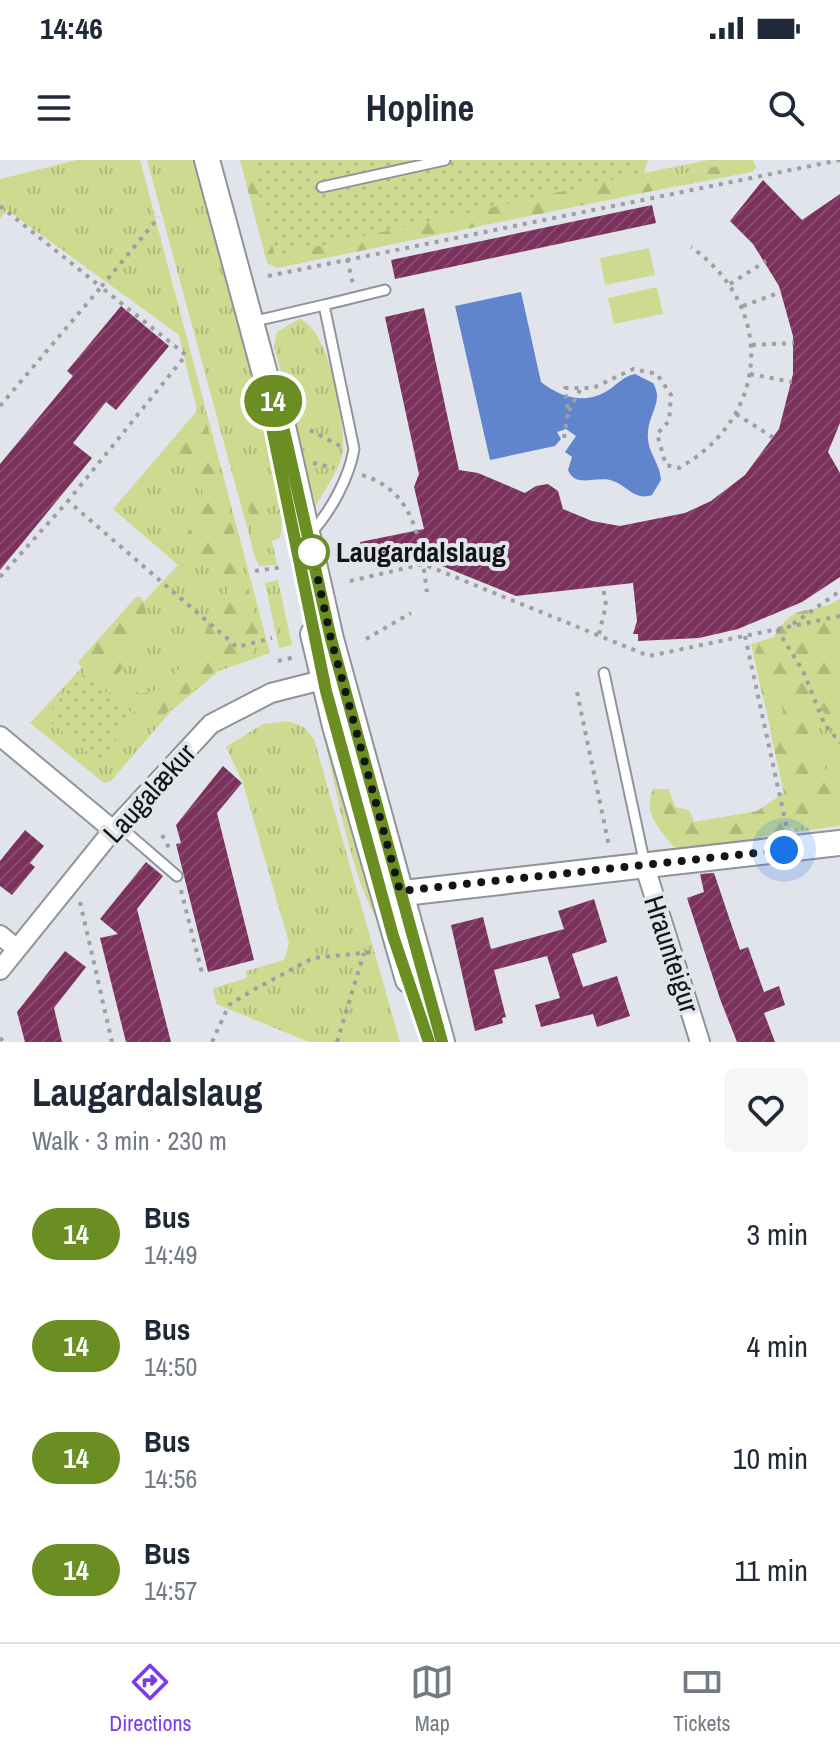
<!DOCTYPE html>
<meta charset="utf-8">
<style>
:root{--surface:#fff;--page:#f6f6f7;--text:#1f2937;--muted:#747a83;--line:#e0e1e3;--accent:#7c3aed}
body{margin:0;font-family:"Archivo Narrow",sans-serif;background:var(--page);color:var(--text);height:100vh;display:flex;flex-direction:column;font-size:30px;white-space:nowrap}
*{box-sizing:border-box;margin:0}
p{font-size:26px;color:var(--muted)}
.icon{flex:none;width:44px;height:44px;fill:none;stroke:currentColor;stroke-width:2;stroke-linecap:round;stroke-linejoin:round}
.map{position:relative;height:882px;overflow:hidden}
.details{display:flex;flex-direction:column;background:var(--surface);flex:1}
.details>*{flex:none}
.badge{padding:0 16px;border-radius:26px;font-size:28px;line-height:52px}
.you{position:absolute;width:40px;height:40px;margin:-20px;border:6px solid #fff;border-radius:50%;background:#1a73e8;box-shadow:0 0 0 12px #1a73e833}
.map>.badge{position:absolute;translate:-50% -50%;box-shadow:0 0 0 4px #fff}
.round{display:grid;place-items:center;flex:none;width:84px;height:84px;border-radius:12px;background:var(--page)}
.summary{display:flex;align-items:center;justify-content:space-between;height:136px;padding:0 32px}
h1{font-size:38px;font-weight:700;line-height:60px}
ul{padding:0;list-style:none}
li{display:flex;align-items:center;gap:24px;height:112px;padding:0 32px}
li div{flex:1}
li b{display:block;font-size:30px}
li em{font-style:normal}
li .badge{min-width:88px;font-weight:700;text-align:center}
.status{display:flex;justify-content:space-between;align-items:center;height:56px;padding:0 40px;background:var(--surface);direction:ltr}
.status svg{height:22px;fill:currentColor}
header{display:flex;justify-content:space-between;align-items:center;height:104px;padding:0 32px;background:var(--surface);font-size:36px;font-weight:700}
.menu{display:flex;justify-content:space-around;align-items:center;height:112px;border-top:2px solid var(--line);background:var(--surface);font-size:22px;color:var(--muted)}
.menu a{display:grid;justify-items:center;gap:4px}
.menu .on{color:var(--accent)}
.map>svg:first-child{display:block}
.grass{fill:url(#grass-tufts)}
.forest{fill:url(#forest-firs)}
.park{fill:url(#park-dots)}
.pitch{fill:#ceda90}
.water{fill:#6085cc}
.building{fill:url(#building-hatch)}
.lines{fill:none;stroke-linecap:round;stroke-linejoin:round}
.lane-casing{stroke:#91939a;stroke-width:13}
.street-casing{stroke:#91939a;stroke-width:22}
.secondary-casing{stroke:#91939a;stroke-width:28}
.path{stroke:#9d9fa5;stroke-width:4;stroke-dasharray:4 6;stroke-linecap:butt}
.lane{stroke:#fff;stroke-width:9}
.street{stroke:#fff;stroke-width:18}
.secondary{stroke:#fff;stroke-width:24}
.line-casing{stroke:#fff;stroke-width:18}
.line{stroke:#6b8e23;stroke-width:12}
.walk{stroke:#131416;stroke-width:8;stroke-dasharray:0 14.4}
.stop-dot{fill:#fff;stroke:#6b8e23;stroke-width:4}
.labels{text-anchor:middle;stroke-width:8;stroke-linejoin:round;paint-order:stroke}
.stop-label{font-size:28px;font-weight:bold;fill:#131416;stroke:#e2e4ec;text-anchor:start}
.street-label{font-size:28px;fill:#131416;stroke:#e2e4ec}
</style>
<div class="status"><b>14:46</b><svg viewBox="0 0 49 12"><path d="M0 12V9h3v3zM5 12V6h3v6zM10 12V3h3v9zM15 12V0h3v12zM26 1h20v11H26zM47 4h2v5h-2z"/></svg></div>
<header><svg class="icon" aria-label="menu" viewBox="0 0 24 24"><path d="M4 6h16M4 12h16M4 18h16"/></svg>Hopline<svg class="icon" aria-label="search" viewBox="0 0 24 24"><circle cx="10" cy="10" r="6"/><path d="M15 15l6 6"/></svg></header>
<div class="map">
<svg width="840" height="882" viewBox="0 0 840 882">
<defs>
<pattern id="grass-tufts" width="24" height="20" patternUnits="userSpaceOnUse" patternTransform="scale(2)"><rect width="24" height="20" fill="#ceda90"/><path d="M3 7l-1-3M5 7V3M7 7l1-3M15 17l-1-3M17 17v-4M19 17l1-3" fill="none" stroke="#b0ba7b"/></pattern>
<pattern id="forest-firs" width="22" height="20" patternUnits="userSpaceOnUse" patternTransform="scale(2)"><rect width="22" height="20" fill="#ceda90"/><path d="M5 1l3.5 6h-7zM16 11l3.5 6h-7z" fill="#b0ba7b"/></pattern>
<pattern id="park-dots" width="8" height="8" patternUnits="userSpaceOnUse" patternTransform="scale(2)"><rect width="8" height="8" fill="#ceda90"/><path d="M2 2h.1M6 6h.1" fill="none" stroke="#b0ba7b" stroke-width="1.8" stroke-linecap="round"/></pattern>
<pattern id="building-hatch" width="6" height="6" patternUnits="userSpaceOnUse" patternTransform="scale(2)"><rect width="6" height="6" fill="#7b315c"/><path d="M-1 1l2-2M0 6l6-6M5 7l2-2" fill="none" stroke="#874c6f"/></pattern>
</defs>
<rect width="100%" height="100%" fill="#e2e4ec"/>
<path class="grass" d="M77 0H140L270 493 219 511 171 551 111 621 104 623 30 563 178 405 113 349 197 251 179 175 7 50 0 59V19Z
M147 0H196C220 90 244 179 265 269 273 304 287 343 280 378L272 381 277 405 259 406 255 397Z
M708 0H741L652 22 644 13Z
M299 159C329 167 348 267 342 296 337 314 324 330 316 346L274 186 277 172Z
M278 420 292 485 279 488 265 423Z
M840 444V666L794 672 751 484 792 472Z
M288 561 304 567 314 579 400 882H309L216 844 213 828 247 818 246 811 284 800 289 783 243 623 226 587 263 564Z
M323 573 385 771C351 726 337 629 323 573Z"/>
<path class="forest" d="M240 0H648L644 13 652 22 741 0H753L756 7 752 12 642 33 277 108 267 103Z
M197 251 206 261 259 471 250 494 215 511 152 565 85 513 78 502 136 437H141C157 465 134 491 118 514L139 534 159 530 173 516 203 479 214 445 228 432 218 401 198 396 186 380C187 364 205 357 204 341 203 313 177 307 170 283Z
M245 316C267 325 265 362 265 382H259L255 377 241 320Z
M840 439V572L831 566 823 551 814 553C811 574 811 593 822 611L840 604V663L821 657 803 661 783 674 688 688 674 687C660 670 642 652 653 629H669L675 647 689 650 694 662 757 651 784 633 770 570 785 563 781 542 763 538 754 497 759 482 774 477C795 439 811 457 840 439Z"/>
<path class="park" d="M250 0H642L644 13 275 96Z
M81 513 135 555 99 601 45 558Z"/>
<path class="pitch" d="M649 88 655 115 605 125 600 98Z
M657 127 663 154 614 164 608 138Z"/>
<path class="water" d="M521 132 541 222C560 237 584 245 607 231 617 225 622 217 635 214L653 223C664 241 649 253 648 272 646 292 660 302 661 320L652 335C634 341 628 326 613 321 596 315 576 329 568 310L572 297 565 292 576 276 566 269 557 272 561 279 555 286 490 300 455 146Z"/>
<path class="building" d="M763 20 802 60 840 34V263L828 292 840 313V417L802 442 738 469 699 478 638 481V474H633L637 461 633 423 516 436 437 404 422 389 364 401 360 382 424 369 414 327 419 314 385 157 424 148 459 310 478 313 525 333 536 326 548 324 558 331 563 349 592 361 620 366 685 353 711 341 745 315 779 269 793 214V176L779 126 753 84 730 61Z
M652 45 656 63 395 119 391 100Z
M121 146 169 186 116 250 106 242 73 283 92 298 0 410V304L73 216 67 211Z
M223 606 242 623 217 653 254 800 208 812 176 684 181 683 176 665Z
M25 670 44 686 30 703 35 707 12 735 0 726V701Z
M146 702 163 716 137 749 171 882H126L100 778 118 774 100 759Z
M714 713 740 790 748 787 764 832 779 826 785 845 764 853 775 882H737L720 839 687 738 704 732 700 714Z
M594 739 607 782 572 794 583 827 617 816 630 856 597 867 593 854 541 867 535 845 560 838 547 796 494 810 506 857 502 858 503 863 475 871 451 765 483 757 491 789 564 769 558 751Z
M65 791 86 807 54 848 62 882H25L17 852Z"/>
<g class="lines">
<defs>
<path id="lane" d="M322 27 445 0
M324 145 385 130
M251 162 324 145 354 289C349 318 331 351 311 373
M604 513 645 705
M118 665 177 716"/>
<path id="street" d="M0 576 113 670
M645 707 700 882
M0 775 17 789
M0 810 113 670 211 564 271 533 334 517"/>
<path id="secondary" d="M207 0 272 240 280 253 331 479 442 882
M313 474 335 566 408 820
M386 735 840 683"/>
</defs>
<use href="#lane" class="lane-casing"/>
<use href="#street" class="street-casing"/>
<use href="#secondary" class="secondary-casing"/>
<path class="path" d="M0 46 101 127 159 57
M347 99 353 124
M268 116 840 0
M730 124 766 101
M743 146 781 132
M752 185 794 183
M750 214 792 222
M0 246 101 127 186 195 68 341
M569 251 580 230
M736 254 774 278
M310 270 340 286
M564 278 568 253 565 228H593L633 209 657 214 671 235 669 261 657 274 666 305 679 308C770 257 776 147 691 87
M313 303 334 308
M362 315C417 332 420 383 427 432
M255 411 284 407
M0 417 68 341 237 487 272 478
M350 421 423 404 649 496 840 456
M793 464 840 431
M777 469 803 511 824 563 840 583
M599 474 606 445 603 426
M745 476 787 669
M366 479 411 453
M278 501 295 497
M577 532 609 686
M162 675 171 691
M181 730 202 813
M80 742 112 882
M0 878 4 882
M212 882 229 845 255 829 313 798 373 792
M337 882 364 793"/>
<use href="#lane" class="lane"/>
<use href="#street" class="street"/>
<use href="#secondary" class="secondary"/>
</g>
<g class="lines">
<defs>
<path id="line" d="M429 882 393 776 326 531 270 258 272 240 280 253 331 479 442 882"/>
</defs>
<use href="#line" class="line-casing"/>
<use href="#line" class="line"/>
<path class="walk" d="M312 392 331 479 400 731 784 690"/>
</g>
<circle class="stop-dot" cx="312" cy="392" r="16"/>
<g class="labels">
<g class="stop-label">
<text x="336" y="402">Laugardalslaug</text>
</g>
<g class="street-label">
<text transform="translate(149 633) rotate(-48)" y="10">Laugalækur</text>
<text transform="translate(672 794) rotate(72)" y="10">Hraunteigur</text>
</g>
</g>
</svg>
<div class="you" style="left:784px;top:690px"></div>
<b class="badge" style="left:273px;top:241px;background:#6b8e23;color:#fff">14</b>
</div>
<section class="details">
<div class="summary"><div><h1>Laugardalslaug</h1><p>Walk · 3 min · 230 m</p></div><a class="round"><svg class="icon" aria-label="heart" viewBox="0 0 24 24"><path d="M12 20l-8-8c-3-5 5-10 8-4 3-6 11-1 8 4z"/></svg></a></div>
<ul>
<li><span class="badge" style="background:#6b8e23;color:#fff">14</span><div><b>Bus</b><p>14:49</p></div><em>3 min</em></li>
<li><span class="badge" style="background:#6b8e23;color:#fff">14</span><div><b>Bus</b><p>14:50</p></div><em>4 min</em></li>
<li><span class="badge" style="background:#6b8e23;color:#fff">14</span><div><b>Bus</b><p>14:56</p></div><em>10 min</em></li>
<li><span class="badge" style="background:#6b8e23;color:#fff">14</span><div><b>Bus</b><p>14:57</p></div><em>11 min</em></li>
</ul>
</section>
<nav class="menu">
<a class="on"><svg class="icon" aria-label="directions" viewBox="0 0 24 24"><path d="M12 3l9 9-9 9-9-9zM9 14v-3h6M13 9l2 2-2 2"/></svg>Directions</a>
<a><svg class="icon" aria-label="map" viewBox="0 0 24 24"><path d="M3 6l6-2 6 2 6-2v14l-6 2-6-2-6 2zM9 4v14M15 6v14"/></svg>Map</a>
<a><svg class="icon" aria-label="tickets" viewBox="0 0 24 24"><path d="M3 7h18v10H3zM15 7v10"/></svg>Tickets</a>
</nav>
